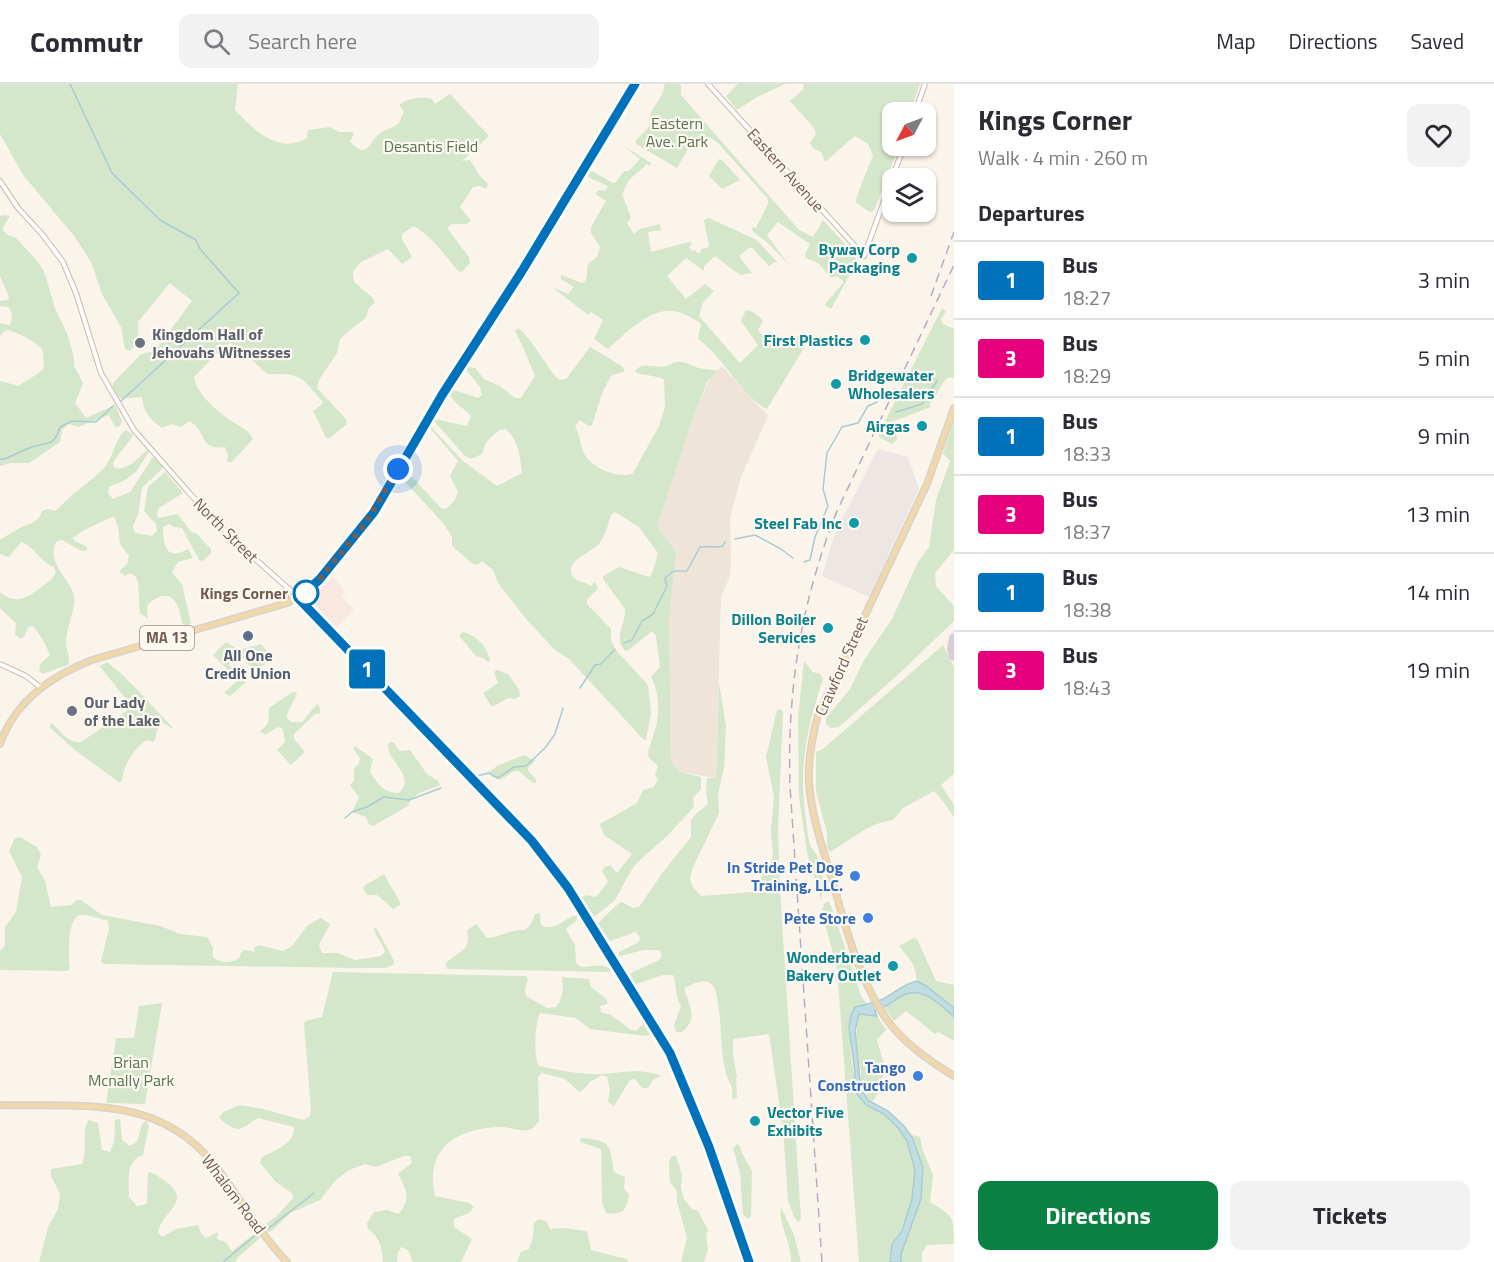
<!DOCTYPE html>
<meta charset="utf-8">
<style>
:root{--surface:#fff;--page:#f2f2f3;--text:#2b2b33;--muted:#7c7c81;--line:#e1e1e2;--accent:#0b8043}
body{margin:0;font-family:"Titillium Web",sans-serif;background:var(--page);color:var(--text);height:100vh;display:flex;flex-direction:column;font-size:22px;white-space:nowrap}
*{box-sizing:border-box;margin:0}
p{font-size:20px;color:var(--muted)}
.icon{flex:none;width:33px;height:33px;fill:none;stroke:currentColor;stroke-width:2;stroke-linecap:round;stroke-linejoin:round}
.map{position:relative;flex:1;overflow:hidden}
.side{display:flex;flex-direction:column;background:var(--surface);width:540px}
.side>*{flex:none}
.badge{padding:0 12px;border-radius:4px;font-size:21px;line-height:39px}
.needle{width:39px;rotate:229deg}
.tools{position:absolute;left:882px;top:18px;display:grid;gap:12px}
.tools a{display:grid;place-items:center;width:54px;height:54px;border-radius:12px;background:var(--surface);box-shadow:0 2px 4px #0004;font-size:30px}
.you{position:absolute;width:30px;height:30px;margin:-15px;border:4px solid #fff;border-radius:50%;background:#1a73e8;box-shadow:0 0 0 9px #1a73e833}
.map>.badge{position:absolute;translate:-50% -50%;box-shadow:0 0 0 3px #fff}
h2{padding:0 24px;font-size:22px;line-height:54px}
.round{display:grid;place-items:center;flex:none;width:63px;height:63px;border-radius:12px;background:var(--page)}
.overview{display:flex;align-items:center;justify-content:space-between;height:102px;padding:0 24px}
h1{font-size:28px;font-weight:700;line-height:45px}
.cta{display:flex;gap:12px;margin-top:auto;padding:12px 24px}
.cta a{flex:1;height:69px;border-radius:12px;background:var(--accent);color:#fff;font-size:24px;font-weight:700;line-height:69px;text-align:center}
.cta a+a{background:var(--page);color:var(--text)}
ul{padding:0;list-style:none}
li{display:flex;align-items:center;gap:18px;height:78px;padding:0 24px;border-top:2px solid var(--line)}
li div{flex:1}
li b{display:block;font-size:22px}
li em{font-style:normal}
li .badge{min-width:66px;font-weight:700;text-align:center}
header{display:flex;align-items:center;gap:36px;box-sizing:border-box;height:84px;padding:0 30px;background:var(--surface);border-bottom:2px solid var(--line)}
header strong{font-size:28px}
nav{display:flex;gap:33px;margin-inline-start:auto;font-size:21px}
.search{width:420px;height:54px;background:var(--page);display:flex;align-items:center;gap:15px;box-sizing:border-box;padding:0 21px;border-radius:12px;color:var(--muted);font-size:22px}
main{display:flex;flex:1;min-height:0}
.map>svg:first-child{display:block}
.residential{fill:#eee4d7}
.commercial{fill:#f9e8e0}
.industrial{fill:#ece7e3}
.green{fill:#d5e7ca}
.water{fill:#c1dde2;stroke:#a8ccd3;stroke-width:1.5}
.lines{fill:none;stroke-linecap:round;stroke-linejoin:round}
.stream{stroke:#a8ccd3;stroke-width:1.5}
.taxiway{stroke:#d9ced7;stroke-width:10}
.minor-casing{stroke:#c9bbae;stroke-width:6}
.major-casing{stroke:#d8d2ce;stroke-width:8}
.minor{stroke:#fff;stroke-width:4}
.major{stroke:#f1d8ab;stroke-width:5}
.rail{stroke:#b8a9c4;stroke-width:1.5;stroke-dasharray:9 6;stroke-linecap:butt}
.line-casing{stroke:#fff;stroke-width:14}
.line{stroke:#0072bc;stroke-width:9}
.walk{stroke:#735d50;stroke-width:6;stroke-dasharray:0 10.8}
.culture-dot{fill:#0f9aa8;stroke:#fdf8f1;stroke-width:2}
.worship-dot{fill:#6b7280;stroke:#fdf8f1;stroke-width:2}
.stop-dot{fill:#fff;stroke:#0072bc;stroke-width:3}
.service-dot{fill:#5c6f8a;stroke:#fdf8f1;stroke-width:2}
.shop-dot{fill:#3f7fe0;stroke:#fdf8f1;stroke-width:2}
.labels{text-anchor:middle;stroke-width:4.5;stroke-linejoin:round;paint-order:stroke}
.shield{fill:#fdf8f1;stroke:#9c8c80;stroke-width:1.5}
.shield-label{font-size:15px;font-weight:bold;fill:#735d50}
.park-label{font-size:16px;fill:#56774a;stroke:#fdf8f1}
.street-label{font-size:16px;fill:#735d50;stroke:#fdf8f1}
.culture-label{font-size:16px;font-weight:bold;fill:#0d838f;stroke:#fdf8f1;text-anchor:end}
.worship-label{font-size:16px;font-weight:bold;fill:#5b616d;stroke:#fdf8f1;text-anchor:start}
.stop-label{font-size:16px;font-weight:bold;fill:#735d50;stroke:#fdf8f1;text-anchor:end}
.service-label{font-size:16px;font-weight:bold;fill:#4e5e75;stroke:#fdf8f1}
.shop-label{font-size:16px;font-weight:bold;fill:#366cbe;stroke:#fdf8f1;text-anchor:end}
</style>
<header>
<strong>Commutr</strong>
<div class="search"><svg class="icon" aria-label="search" viewBox="0 0 24 24"><circle cx="10" cy="10" r="6"/><path d="M15 15l6 6"/></svg>Search here</div>
<nav><a>Map</a><a>Directions</a><a>Saved</a></nav>
</header>
<main>
<div class="map">
<svg width="954" height="1178" viewBox="0 0 954 1178">
<rect width="100%" height="100%" fill="#faf4ea"/>
<path class="residential" d="M722 282 768 332 741 393 730 434 731 481 729 495 721 512 716 694 680 688 671 678 669 525 657 443 696 325 709 296Z"/>
<path class="commercial" d="M331 491 346 508 342 512 354 526 335 545 313 523 312 517Z"/>
<path class="industrial" d="M878 365 908 373 919 405 869 513 822 492 835 449Z"/>
<path class="green" d="M0 0H238L235 26C254 46 279 71 307 54L308 46 330 43 339 48H352L354 50 350 58C368 76 368 59 379 50 385 45 396 44 400 37 401 34 402 30 404 28L399 21C407 14 423 12 432 15L435 20 450 10 489 52 462 77 470 76 480 92 488 100 486 105 480 102 473 103 460 123 471 137 466 140H452L447 144 469 173 470 179 462 188 458 187C445 171 432 153 414 142L402 150V155L412 173 402 180 388 165 361 178 353 187 354 198 374 215V219L368 225 366 234 350 246 340 255 337 269 319 296 317 304 346 335 347 340 330 354H326L313 327 320 322 323 318C299 291 303 290 267 290L237 262 231 259 223 263 194 293C196 309 215 325 227 334 235 340 249 345 253 355L232 378H227L228 372 225 363C198 367 208 347 189 337L181 343 171 340 162 344C151 336 143 328 142 313L121 315 112 306 113 299 141 270 155 267 192 217 170 199 138 238C139 249 138 259 130 267L125 265 121 243 102 210 91 178 75 153 23 91 0 50Z
M665 0H679L681 2V11L799 146 813 153 823 136 854 170 857 177 855 181 831 225 825 222 826 219 844 198 837 192 831 194 818 179 806 174 805 170 810 160 778 138 767 151 788 180 768 159 753 148 752 143 756 144 768 120V115L718 59 710 53 692 58 677 84 636 60 635 57 649 43 651 28 662 11Z
M738 0H785L757 13 737 26 726 12Z
M803 0H920L910 28H892V62H899L874 127 870 128 856 119 857 112 873 71 868 60 855 52 825 78 821 68 813 64 810 59 816 50 814 44 790 17 804 5Z
M624 62 651 79 650 82 647 80 629 96 622 110 631 134 627 139 634 150 640 145 660 140 661 146 648 148 651 168 689 158 692 159 689 163 692 167 696 166 697 169 701 168V165L709 163 704 136 709 134 757 156 778 179 775 178 769 182 752 164H749L739 172 752 189 740 191 715 172 704 182V187L686 174 667 192 686 215 705 200 714 207 703 219 699 232 740 279 758 261 741 237 746 226C752 226 760 232 763 237L758 246 766 255 773 252 783 264 798 252 805 259V262L767 325C743 314 722 271 698 255L701 240 699 238C692 234 682 228 673 227 649 224 624 251 608 265L594 255 603 236 591 228 588 231 552 203 568 210 574 203 561 195V191L582 199 586 196 588 180 597 173 600 163 591 149V143L606 117 595 110 599 106 605 107 608 102 588 93V91L592 87 613 99 616 98 624 87H629L640 75Z
M719 75 723 77 740 96 722 105 709 92Z
M5 131 10 132 2 145 8 151 16 154 39 179 45 190 55 224 68 252 74 274V282L83 299 75 319 86 334 115 321 122 337 120 342 115 343 109 331 78 343 69 340 62 346 60 358 29 379H11L0 382V297L19 302C27 295 37 292 44 284 43 278 45 269 41 264 36 258 14 246 6 246L0 252V239L10 241C13 234 13 229 8 223L0 222V217L8 216 9 213 0 192V132Z
M942 224 946 227 941 236 943 240 954 245V294L949 293C938 301 938 313 929 320L931 323 894 337 897 356 892 360 879 353V349Z
M518 244C527 248 548 285 559 296L566 295 590 263 622 282 625 287 611 292 603 307 592 341 589 342 580 336 575 342C580 351 580 361 584 369 591 384 619 396 633 389L659 342 665 323 664 296 662 294 637 289 635 288C641 276 655 285 666 282 672 281 674 277 680 278 687 278 692 282 699 284 705 286 712 285 718 287L708 296 696 325 657 443 676 468 669 533 671 678 680 688 701 693V705L693 714 694 723 667 752 638 778 632 785 615 816 594 833 581 814 586 811 596 813 608 798 602 787 605 783 610 781 617 789 632 770 604 751 600 740 637 719 643 706 654 703 658 695 655 691 658 682 649 674C647 666 650 663 652 655 660 635 661 612 651 593L660 583 656 552 652 547 629 566 626 567C612 555 626 541 625 525L603 495V492L619 483 649 493 652 490 658 469 639 443 615 428 611 431C608 439 606 450 601 457 595 468 560 477 574 494 579 498 586 498 591 502L595 498 598 505 587 515V520L611 545V556L615 565 648 601 651 629 646 656 643 655 569 575 554 565 527 536 498 499 493 486 482 477 477 481 473 480 452 462V453L443 439 405 398 403 392 404 389 413 394 441 424 446 425 455 416 458 408 450 392 458 377 430 344 431 343 463 377 497 402 522 389C520 372 519 358 506 345L499 346 486 358 482 370 471 375 464 371 434 337 439 336 467 342 471 332C464 324 455 320 450 311L454 306 478 314 482 311 480 303 466 286 469 283 475 284 484 295 500 302 515 314H521L535 292 523 263 515 247Z
M954 335V466L935 489 936 502 954 522V537L902 587 839 643 831 644 826 640V634L850 605 864 576 892 535 918 478 929 463 936 416 950 377 943 370Z
M125 346 133 350C130 359 118 369 113 379L114 384C128 387 138 374 147 366L149 368 136 388 127 395 109 403 108 409 113 415 130 408 153 373 162 382V385L142 404 138 431 133 442 135 449 152 452 157 447 156 440 144 427 148 403 165 388 183 409 159 424 157 429 158 434 178 430 191 448 197 450 211 465V469L203 477 199 476 182 444 174 443 169 440 163 443C163 463 167 477 188 465L193 474 178 478 172 489 182 500 191 539 186 542 182 539C181 532 179 521 173 515 165 507 152 515 147 522L148 534 140 530 138 498 135 492 130 489 125 492 120 488 121 485 127 480 129 472 120 460 118 443 114 432 84 446 72 454 75 457 87 463V466L82 467 62 456 57 457C44 478 71 495 74 512 76 525 66 544 66 558 66 567 71 572 68 581L42 590 39 586 41 579 50 571C48 565 38 546 33 542L28 543 24 553 20 555 15 550 16 539 0 524V508C16 522 28 513 43 502 49 497 53 495 56 488L54 483C40 478 35 463 21 458L9 473 0 470V456C6 452 12 448 18 445 27 440 39 439 42 427L47 425 55 427 60 423C72 409 89 399 102 386 114 374 114 357 125 346Z
M464 548C478 553 487 562 490 577L488 578 483 574 476 572 460 553V550Z
M226 558 239 566 261 560 272 573 256 588 240 572 229 581 245 597V599L230 612 224 609 238 596 213 571Z
M943 561 954 583V690L941 701 954 721V733L939 712 934 707 903 724 893 736C866 740 853 755 830 768L827 764V749L816 707V668L823 665Z
M804 577 813 588 820 590 823 595C807 644 798 683 806 735 807 744 808 755 811 763 813 766 815 768 816 770 823 783 825 802 821 815L807 769 799 712 798 634Z
M107 578 124 592 173 644H171L162 638 159 641 154 658 146 656C133 667 124 679 122 696L120 699 75 666 49 643 52 639C60 647 69 660 81 658L131 624 130 620 101 584 100 582Z
M497 586 508 590 519 606 520 612 515 615 508 614 492 623 483 609 498 599 494 588Z
M719 599 726 642 724 684 718 710 719 729 693 783 690 794 692 802 701 812 752 808 771 778 773 771 771 746 774 713 766 673 777 626 781 625 783 628 778 746 780 806 801 1135 798 1138 794 1133 788 1116 783 1045 769 950 733 955V970L737 994H736L737 1014 732 1015C734 1001 729 1000 726 989 720 967 722 943 718 920 717 913 716 903 710 899 703 894 691 901 684 904 689 922 699 934 682 948H676L674 941 681 922C675 912 677 902 673 891H663L636 900 629 890 659 876 662 871 659 866H644L619 872V868L639 858 640 854 636 848 610 857 598 841V839L619 819 622 818 633 824 639 823 663 788 691 753V736L698 728 708 720 706 708 707 694H716Z
M294 607 297 610 287 630V634L291 638H302L317 620 320 624V629L315 630 294 650V655L305 668 291 681 277 666 285 658 283 645 278 643 265 651 260 647C271 640 268 636 269 624Z
M391 658 394 659 400 667 410 666 427 690 438 697 440 701C427 707 413 708 408 722L373 742 369 740 366 733 352 728 359 713 350 701 354 697V684L359 680 360 674 353 664 355 662 373 675 370 688C378 700 384 709 399 709 417 692 387 678 388 660Z
M524 671 535 677 528 684V687L536 695V699H533L519 687H514L500 696 491 692 489 688 497 682Z
M20 753 37 763 41 771 37 783 45 797 51 823 71 821 77 816H81L102 831 160 842 180 850 207 853 213 864V873C220 880 231 879 239 874L241 869 244 866 255 868 254 864 258 861 283 867 292 862 308 841 321 834 330 840 319 861 322 869H338L355 876 381 872 385 868C383 859 375 854 374 844L376 843 394 877V880L386 884H357L104 880 101 877 109 845 108 837C100 835 87 830 80 831 67 834 68 874 70 884L68 887 0 886V867L5 862V843L16 828 22 793 9 767 15 754Z
M384 790 400 818V821L393 825 377 811H367L363 805 364 802Z
M828 817 831 822 862 914 867 920 853 925C845 946 853 1001 865 1019 869 1025 879 1027 885 1031 902 1043 913 1065 915 1086 917 1104 910 1129 903 1145 900 1151 901 1147 897 1152 891 1159 890 1169 890 1178H859L837 884 822 828 824 820Z
M540 829 541 841C557 849 563 833 578 831L576 837 566 845 575 861 576 879 581 883C591 883 604 878 611 886L610 888 447 885 446 879C460 866 471 868 467 846L476 840 487 854C500 853 511 845 525 846L531 840 535 830Z
M913 854 917 855 936 897 954 901V924L926 902 917 897C915 878 910 876 899 862Z
M333 888 526 892 528 895 525 905 526 912 547 924 556 923C564 912 563 905 562 893L589 895 591 903 607 915V920L600 922 601 928 611 931 631 946 636 947 644 939 652 950 646 952 590 945 576 934 540 929C535 939 533 972 539 982 556 986 573 989 591 990 617 991 635 982 662 992L654 995 648 1004H642L635 995 630 996 614 1022 608 1018 610 1005 607 993 602 991 590 998 584 1005 579 1008 565 995 542 989 538 993 539 1037C536 1040 534 1045 529 1046 520 1048 509 1043 501 1043 457 1044 424 1064 435 1112L469 1119 474 1123 469 1129 454 1135V1143L472 1155 461 1178H413L408 1166 401 1163 398 1168 397 1178H383C382 1163 380 1154 368 1145L367 1139 374 1128 387 1126 398 1130C412 1115 406 1105 398 1090L412 1079 410 1072H404L376 1083 365 1080 349 1086 336 1096 320 1116 290 1129 273 1146 268 1148 264 1144 267 1139 276 1133 294 1113 290 1108 275 1097 260 1079 262 1073C275 1066 295 1060 294 1043L258 1034C238 1047 239 1050 219 1034L223 1028 240 1021 263 1025 303 1036 310 1032 311 1026 304 940 305 937 322 933Z
M910 907C929 908 941 920 954 933V957L938 948 935 950 906 927 894 937 884 923Z
M162 919 145 1020 106 1019 116 954H134L139 922Z
M862 929 877 932 886 946 877 956 886 988 881 996 883 1004 872 1018 861 1006V988L856 961 857 933Z
M120 1035 122 1056 130 1062 137 1058 142 1040 146 1037 149 1041 143 1071C125 1076 129 1098 129 1113L137 1122 147 1120 148 1088C155 1089 159 1093 165 1097 194 1117 162 1127 158 1148L162 1153 176 1145 198 1141 201 1149 206 1154 218 1148 217 1155 226 1158 232 1167 254 1150 259 1151 260 1154 237 1174 236 1178H39L48 1143 58 1125 60 1110 51 1092V1085L82 1080C88 1066 81 1050 88 1036L98 1039 102 1066 110 1068 114 1058 115 1036Z
M913 1051 920 1053 923 1067 933 1091 930 1118C954 1133 954 1132 954 1160L927 1161 922 1169V1178H901V1170L921 1115 923 1083 912 1053Z
M581 1054C611 1057 609 1058 614 1088L625 1093 624 1104 629 1111C626 1127 623 1131 606 1129L602 1118 601 1065 580 1058Z
M737 1060 740 1062 742 1069 752 1087 751 1132 749 1135 743 1131 740 1089 733 1064Z
M672 1072H676L682 1091 681 1103 684 1115 692 1125 698 1127 708 1146 706 1152 708 1166 704 1178H681L687 1154 677 1118V1107L670 1098 669 1078Z
M781 1123 794 1151 801 1178H791C792 1160 778 1141 781 1123Z
M539 1135 547 1138 550 1145 562 1144 587 1147 591 1166 626 1175 629 1178H517L521 1168 529 1165 533 1153 534 1139Z"/>
<path class="water" d="M917 897 926 902 954 924V933C939 919 921 900 900 913 892 918 884 924 875 927L877 932 859 930 855 946 861 1006 869 1017 888 1027 904 1042 912 1053 923 1083 921 1115 901 1170V1178H890L892 1160 902 1147 912 1115 915 1086 907 1057 899 1045 884 1030 866 1021 854 1006 855 988 849 943 851 931 855 923C865 921 874 919 883 915 895 909 903 900 917 897Z"/>
<g class="lines">
<path class="stream" d="M70 0 112 89 160 136 196 156 200 165 239 209 121 317
M896 328 922 320 937 297
M0 375H5C14 371 23 366 32 363 48 358 54 363 60 343L72 337 96 338 113 322
M735 455 755 451 781 465 793 474
M804 478 810 476 815 453 828 422 823 405 827 369 842 343 858 339 868 322 877 318
M624 559 632 556 642 537 653 530 667 502 665 494 674 487H687L700 463C708 462 716 464 723 462L725 458
M580 604 595 581 601 580 615 565
M477 692 489 689 498 694 514 683 526 682 545 664 555 650 563 624
M345 734 352 728 367 723 384 713 409 716 441 704
M269 1144 314 1109
M223 1178 258 1149"/>
<path class="taxiway" d="M954 554 952 565 954 572"/>
<defs>
<path id="minor" d="M708 0 864 172 904 62
M915 28 925 0
M0 97 18 124 42 150 63 178 76 209 101 289 134 346 192 412 236 458 298 513
M283 519 286 513V504
M0 580 26 592 40 603"/>
<path id="major" d="M954 324 927 400 818 631C812 653 808 675 809 698 811 730 822 762 831 792 845 840 857 891 885 933 902 958 928 976 954 992
M299 514 532 757 568 804 670 969 709 1063 749 1178
M309 524 308 516 312 504
M0 660C15 617 51 592 92 576L287 519 303 511 319 496 373 428 442 311 526 181 635 0
M0 1021C79 1023 157 1010 213 1079 239 1111 258 1148 287 1178"/>
</defs>
<use href="#minor" class="minor-casing"/>
<use href="#major" class="major-casing"/>
<use href="#minor" class="minor"/>
<use href="#major" class="major"/>
<path class="rail" d="M931 212 954 148
M822 1178 790 702C787 605 801 518 837 427L954 181"/>
</g>
<g class="lines">
<defs>
<path id="line" d="M635 0 522 187 442 311 374 428 319 496 298 514 532 757 568 804 670 969 709 1063 749 1178"/>
</defs>
<use href="#line" class="line-casing"/>
<use href="#line" class="line"/>
<path class="walk" d="M306 509 319 496 365 440 398 385"/>
</g>
<g class="culture-dot">
<circle cx="912" cy="174" r="6"/>
<circle cx="865" cy="256" r="6"/>
<circle cx="836" cy="300" r="6"/>
<circle cx="922" cy="342" r="6"/>
<circle cx="854" cy="439" r="6"/>
<circle cx="828" cy="544" r="6"/>
<circle cx="893" cy="882" r="6"/>
<circle cx="755" cy="1037" r="6"/>
</g>
<g class="worship-dot">
<circle cx="140" cy="259" r="6"/>
<circle cx="72" cy="627" r="6"/>
</g>
<circle class="stop-dot" cx="306" cy="509" r="12"/>
<circle class="service-dot" cx="248" cy="552" r="6"/>
<g class="shop-dot">
<circle cx="855" cy="792" r="6"/>
<circle cx="868" cy="834" r="6"/>
<circle cx="918" cy="992" r="6"/>
</g>
<g class="labels">
<rect class="shield" x="140" y="542" width="54" height="24" rx="4.5"/>
<g class="shield-label">
<text x="167" y="559">MA 13</text>
</g>
<g class="park-label">
<text x="677" y="45">Eastern<tspan x="677" dy="18">Ave. Park</tspan></text>
<text x="431" y="68">Desantis Field</text>
<text x="131" y="984">Brian<tspan x="131" dy="18">Mcnally Park</tspan></text>
</g>
<g class="street-label">
<text transform="translate(786 86) rotate(48)" y="6">Eastern Avenue</text>
<text transform="translate(226 446) rotate(45)" y="6">North Street</text>
<text transform="translate(841 582) rotate(-66)" y="6">Crawford Street</text>
<text transform="translate(234 1110) rotate(53)" y="6">Whalom Road</text>
</g>
<g class="culture-label">
<text x="900" y="171">Byway Corp<tspan x="900" dy="18">Packaging</tspan></text>
<text x="853" y="262">First Plastics</text>
<text x="848" y="297" text-anchor="start">Bridgewater<tspan x="848" dy="18">Wholesalers</tspan></text>
<text x="910" y="348">Airgas</text>
<text x="842" y="445">Steel Fab Inc</text>
<text x="816" y="541">Dillon Boiler<tspan x="816" dy="18">Services</tspan></text>
<text x="881" y="879">Wonderbread<tspan x="881" dy="18">Bakery Outlet</tspan></text>
<text x="767" y="1034" text-anchor="start">Vector Five<tspan x="767" dy="18">Exhibits</tspan></text>
</g>
<g class="worship-label">
<text x="152" y="256">Kingdom Hall of<tspan x="152" dy="18">Jehovahs Witnesses</tspan></text>
<text x="84" y="624">Our Lady<tspan x="84" dy="18">of the Lake</tspan></text>
</g>
<g class="stop-label">
<text x="288" y="515">Kings Corner</text>
</g>
<g class="service-label">
<text x="248" y="577">All One<tspan x="248" dy="18">Credit Union</tspan></text>
</g>
<g class="shop-label">
<text x="843" y="789">In Stride Pet Dog<tspan x="843" dy="18">Training, LLC.</tspan></text>
<text x="856" y="840">Pete Store</text>
<text x="906" y="989">Tango<tspan x="906" dy="18">Construction</tspan></text>
</g>
</g>
</svg>
<div class="tools">
<a><svg class="needle" viewBox="-14 -14 28 28"><path d="M0-13l5 13h-10z" fill="#e53935"/><path d="M0 13l5-13h-10z" fill="#7c7c81"/></svg></a>
<a><svg class="icon" aria-label="layers" viewBox="0 0 24 24"><path d="M12 4l9 5-9 5-9-5zM3 14l9 5 9-5"/></svg></a>
</div>
<div class="you" style="left:398px;top:385px"></div>
<b class="badge" style="left:367px;top:585px;background:#0072bc;color:#fff">1</b>
</div>
<section class="side">
<div class="overview"><div><h1>Kings Corner</h1><p>Walk · 4 min · 260 m</p></div><a class="round"><svg class="icon" aria-label="heart" viewBox="0 0 24 24"><path d="M12 20l-8-8c-3-5 5-10 8-4 3-6 11-1 8 4z"/></svg></a></div>
<h2>Departures</h2>
<ul>
<li><span class="badge" style="background:#0072bc;color:#fff">1</span><div><b>Bus</b><p>18:27</p></div><em>3 min</em></li>
<li><span class="badge" style="background:#e6007e;color:#fff">3</span><div><b>Bus</b><p>18:29</p></div><em>5 min</em></li>
<li><span class="badge" style="background:#0072bc;color:#fff">1</span><div><b>Bus</b><p>18:33</p></div><em>9 min</em></li>
<li><span class="badge" style="background:#e6007e;color:#fff">3</span><div><b>Bus</b><p>18:37</p></div><em>13 min</em></li>
<li><span class="badge" style="background:#0072bc;color:#fff">1</span><div><b>Bus</b><p>18:38</p></div><em>14 min</em></li>
<li><span class="badge" style="background:#e6007e;color:#fff">3</span><div><b>Bus</b><p>18:43</p></div><em>19 min</em></li>
</ul>
<div class="cta"><a>Directions</a><a>Tickets</a></div>
</section>
</main>
